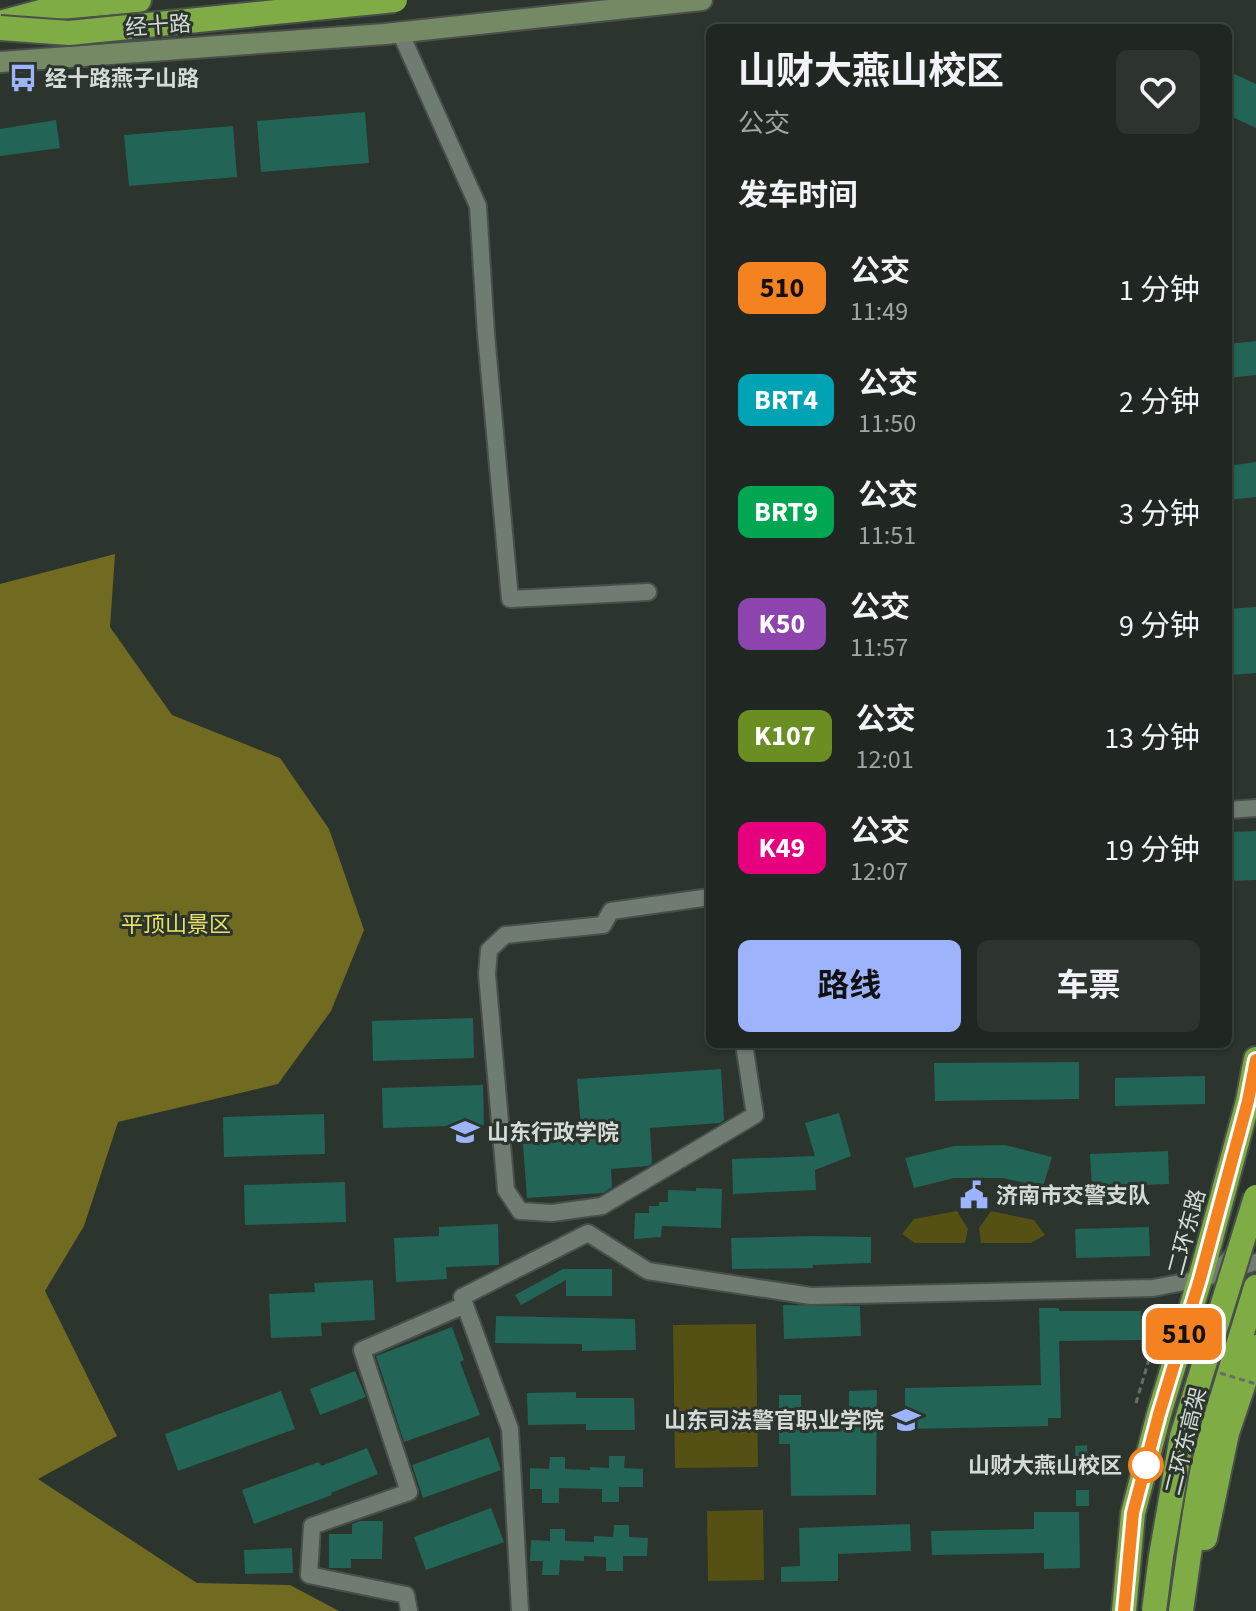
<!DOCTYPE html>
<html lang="zh">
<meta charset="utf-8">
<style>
:root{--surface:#202722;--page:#2d332f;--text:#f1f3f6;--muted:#a2a5a5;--line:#3d4440;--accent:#9db4fd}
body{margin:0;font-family:"Source Sans 3","Noto Sans SC",sans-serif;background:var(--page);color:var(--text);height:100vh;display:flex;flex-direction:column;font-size:30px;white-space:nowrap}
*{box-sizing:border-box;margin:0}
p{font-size:26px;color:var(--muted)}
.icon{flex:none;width:44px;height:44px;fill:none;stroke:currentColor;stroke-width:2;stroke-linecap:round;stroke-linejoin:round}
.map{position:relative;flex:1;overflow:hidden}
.panel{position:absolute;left:706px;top:24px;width:526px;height:1024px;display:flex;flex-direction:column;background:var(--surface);border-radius:12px;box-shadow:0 2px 6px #0004,0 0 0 2px var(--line)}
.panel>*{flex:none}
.badge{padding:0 16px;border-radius:12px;font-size:28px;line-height:52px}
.map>.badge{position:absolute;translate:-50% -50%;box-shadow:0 0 0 4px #fff}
h2{padding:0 32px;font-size:30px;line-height:72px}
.round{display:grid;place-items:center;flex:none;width:84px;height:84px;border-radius:12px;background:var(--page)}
.headline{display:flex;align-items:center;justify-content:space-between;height:136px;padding:0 32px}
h1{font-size:38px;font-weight:700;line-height:60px}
.cta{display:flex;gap:16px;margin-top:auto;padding:16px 32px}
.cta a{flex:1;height:92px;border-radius:12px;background:var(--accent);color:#111;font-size:32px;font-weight:700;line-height:92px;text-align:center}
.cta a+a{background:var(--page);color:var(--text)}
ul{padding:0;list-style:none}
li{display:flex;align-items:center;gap:24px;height:112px;padding:0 32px}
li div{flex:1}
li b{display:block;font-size:30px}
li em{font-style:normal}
li .badge{min-width:88px;font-weight:700;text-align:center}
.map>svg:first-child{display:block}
.green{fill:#555114}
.forest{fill:#716b22}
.building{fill:#226455}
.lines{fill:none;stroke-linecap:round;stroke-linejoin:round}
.lane-casing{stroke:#49504b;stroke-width:12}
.street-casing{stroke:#49504b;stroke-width:20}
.secondary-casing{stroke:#49504b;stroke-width:24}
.highway-casing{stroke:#49504b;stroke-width:28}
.path{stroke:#666d67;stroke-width:3;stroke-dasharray:6 4;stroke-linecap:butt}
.lane{stroke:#707b72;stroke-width:8}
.street{stroke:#707b72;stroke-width:16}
.secondary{stroke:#758a64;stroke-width:20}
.highway{stroke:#80ac45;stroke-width:24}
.highway-bridge-casing{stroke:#49504b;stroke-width:28;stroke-linecap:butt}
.path-bridge{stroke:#666d67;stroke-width:3;stroke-dasharray:6 4;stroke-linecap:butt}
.highway-bridge{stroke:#80ac45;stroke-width:24}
.line-casing{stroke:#fff;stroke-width:18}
.line{stroke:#f58220;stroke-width:12}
.stop-dot{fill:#fff;stroke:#f58220;stroke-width:4}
.labels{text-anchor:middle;stroke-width:6;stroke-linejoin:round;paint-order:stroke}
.street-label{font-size:22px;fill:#d5dad6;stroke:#2b342d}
.poi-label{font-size:22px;font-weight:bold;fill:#d5dad6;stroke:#2b342d;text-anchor:start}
.park-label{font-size:22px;fill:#ebe264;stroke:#2b342d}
.stop-label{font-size:22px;font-weight:bold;fill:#d5dad6;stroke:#2b342d;text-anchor:end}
</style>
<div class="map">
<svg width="1256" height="1611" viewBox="0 0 1256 1611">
<rect width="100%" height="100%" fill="#2b342d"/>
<path class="green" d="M957 1211 968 1229 965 1243H915L902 1234 914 1219Z
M991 1211 1034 1220 1045 1235 1031 1243H981L979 1228Z
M756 1324 758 1467 675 1468 673 1325Z
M763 1510 764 1580 708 1581 707 1511Z"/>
<path class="forest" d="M115 554 110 627 172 715 280 758 329 829 364 930 331 1011 278 1084 118 1122 84 1226 45 1291 117 1436 38 1479 197 1583 290 1585 339 1611H0V584Z"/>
<path class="building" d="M1228 71 1256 84V128L1228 115Z
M365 112 369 163 261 172 257 121Z
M56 120 60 148 0 156V129Z
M233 126 237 177 129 186 124 135Z
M1256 341V375L1228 378V344Z
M1256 462V497L1228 500V466Z
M1256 607V673L1228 675V609Z
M1256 831V880L1228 881V832Z
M473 1018 474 1058 373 1061 372 1021Z
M1079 1062V1099L935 1101 934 1063Z
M721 1069 724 1120 720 1123 650 1128 652 1163 648 1166 611 1169 612 1187 603 1193 527 1198 523 1144 582 1140 577 1079Z
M1205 1076V1104L1115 1106V1078Z
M483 1085 484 1125 383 1128 382 1088Z
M839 1113 851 1156 815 1170 816 1190 733 1194 732 1159 815 1156 805 1123Z
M324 1114 325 1154 224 1157 223 1117Z
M1005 1145 1052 1157 1043 1187 1003 1178H954L914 1188 905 1158 954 1146Z
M1168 1151 1169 1184 1092 1187 1090 1154Z
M345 1182 346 1222 245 1225 244 1185Z
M696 1188 722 1189 721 1228 662 1226 661 1237 634 1239 635 1213H649V1206H659V1202H668V1190L696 1191Z
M498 1224 499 1265 446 1267 447 1279 396 1282 394 1238 439 1236V1227Z
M1149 1227 1150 1256 1076 1258 1075 1229Z
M812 1236 871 1237V1263L813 1265V1268L732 1269 731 1238Z
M563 1269H612V1296H566V1280L521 1305 515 1295Z
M373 1280 375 1320 321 1323 322 1336 271 1338 269 1294 315 1292 314 1283Z
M783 1305 860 1306 861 1336 784 1339Z
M1039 1308H1059V1311H1141V1340L1059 1341 1061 1418H1048V1426L905 1429V1388L1041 1385Z
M496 1316 635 1319 636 1350 582 1351V1344L495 1343Z
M452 1327 464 1360 460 1362 480 1415 404 1442 376 1356Z
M355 1371 366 1397 320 1415 310 1389Z
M877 1390 876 1495 791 1496 790 1444H779V1395H801V1427L849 1426V1391Z
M281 1391 295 1429 178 1471 165 1434Z
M576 1392V1398H634L635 1430H586V1424L528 1425 527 1393Z
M489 1437 501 1470 423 1498 412 1465Z
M1087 1445 1088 1466H1076L1075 1446Z
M367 1448 378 1474 331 1493 332 1495 254 1524 242 1490 319 1462 321 1466Z
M609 1456H625L624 1468 643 1469V1487H619V1502H602V1489L559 1488V1503H542V1489H530V1468L549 1469 550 1457H565V1469L590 1470V1467L609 1468Z
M1076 1490H1089V1506H1076Z
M491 1508 504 1542 426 1570 414 1537Z
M1034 1512H1079L1080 1568 1044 1569V1553L932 1555 931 1531 1034 1529Z
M360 1521H383L382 1559H351V1568H329V1534H352V1524Z
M910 1524 911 1551 838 1554V1581L781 1582V1567L800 1566 799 1528Z
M614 1525H629V1537L648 1538 647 1556H623V1571H606V1557L584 1556V1561L560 1560 559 1575H542L543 1561H530L531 1540 550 1541V1529H565V1541L594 1542V1536L613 1537Z
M292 1548 293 1573 245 1574 244 1550Z"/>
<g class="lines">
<defs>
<path id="lane" d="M1208 1272 1231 1252"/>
<path id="street" d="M400 32 478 206 486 334 510 599 648 592
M1228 810 1256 808
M710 897 611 911 603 925 505 935 489 950 487 974 506 1190 520 1211 552 1213 602 1206 755 1115 744 1044
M409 1611 406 1595 309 1575 312 1526 409 1492 362 1350 465 1305
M520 1611 510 1429 462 1297 588 1233 648 1271 811 1296 1153 1288 1200 1279 1256 1262"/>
<path id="secondary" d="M0 62 385 34 702 0"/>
<path id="highway" d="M0 23 59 7 139 0
M1205 1538 1227 1433 1256 1347
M1124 1611 1133 1513 1159 1414 1200 1279 1248 1101 1256 1059
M1181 1611 1199 1484 1214 1424 1256 1287"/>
</defs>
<use href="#lane" class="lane-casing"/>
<use href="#street" class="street-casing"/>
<use href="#secondary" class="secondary-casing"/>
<use href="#highway" class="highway-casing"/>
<path class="path" d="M1136 1403 1164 1309"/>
<use href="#lane" class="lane"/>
<use href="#street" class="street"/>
<use href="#secondary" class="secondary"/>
<use href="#highway" class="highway"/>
<defs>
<path id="highway-bridge" d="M0 28 69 33 395 0
M1154 1611 1161 1556 1182 1436 1256 1197"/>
</defs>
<use href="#highway-bridge" class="highway-bridge-casing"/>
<path class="path-bridge" d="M1151 1352 1186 1363
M1220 1373 1256 1384"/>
<use href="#highway-bridge" class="highway-bridge"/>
</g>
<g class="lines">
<defs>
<path id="line" d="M1124 1611 1133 1513 1159 1414 1200 1279 1248 1101 1256 1060"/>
</defs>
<use href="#line" class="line-casing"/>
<use href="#line" class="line"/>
</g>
<defs>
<symbol id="bus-bare" viewBox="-9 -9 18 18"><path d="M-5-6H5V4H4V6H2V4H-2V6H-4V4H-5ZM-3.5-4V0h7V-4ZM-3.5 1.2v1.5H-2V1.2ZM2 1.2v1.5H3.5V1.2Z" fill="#9db4fd" stroke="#2b342d" stroke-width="2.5" paint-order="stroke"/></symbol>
<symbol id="university-bare" viewBox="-9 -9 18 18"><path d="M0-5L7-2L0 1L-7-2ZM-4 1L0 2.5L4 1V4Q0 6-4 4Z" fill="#9db4fd" stroke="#2b342d" stroke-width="2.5" paint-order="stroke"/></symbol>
<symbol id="civic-bare" viewBox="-9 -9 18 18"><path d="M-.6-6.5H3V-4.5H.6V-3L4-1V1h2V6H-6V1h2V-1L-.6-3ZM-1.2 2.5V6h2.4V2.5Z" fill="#9db4fd" stroke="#2b342d" stroke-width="2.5" paint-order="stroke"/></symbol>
</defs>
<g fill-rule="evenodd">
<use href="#bus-bare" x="3" y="58" width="40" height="40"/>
<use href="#university-bare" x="445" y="1112" width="40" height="40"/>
<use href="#civic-bare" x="954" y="1175" width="40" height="40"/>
<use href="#university-bare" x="886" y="1400" width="40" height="40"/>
</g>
<circle class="stop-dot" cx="1146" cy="1465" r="16"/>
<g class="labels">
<g class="street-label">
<text transform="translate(158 25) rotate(-4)" y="8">经十路</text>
<text transform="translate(1186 1232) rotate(-75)" y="8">二环东路</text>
<text transform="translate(1185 1441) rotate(-76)" y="8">二环东高架</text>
</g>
<g class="poi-label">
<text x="45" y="86">经十路燕子山路</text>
<text x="487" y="1140">山东行政学院</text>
<text x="996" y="1203">济南市交警支队</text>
<text x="884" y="1428" text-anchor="end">山东司法警官职业学院</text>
</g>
<g class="park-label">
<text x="176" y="932">平顶山景区</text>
</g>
<g class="stop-label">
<text x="1122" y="1473">山财大燕山校区</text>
</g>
</g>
</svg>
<b class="badge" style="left:1184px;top:1334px;background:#f58220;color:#111">510</b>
<section class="panel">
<div class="headline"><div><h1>山财大燕山校区</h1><p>公交</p></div><a class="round"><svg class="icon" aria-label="heart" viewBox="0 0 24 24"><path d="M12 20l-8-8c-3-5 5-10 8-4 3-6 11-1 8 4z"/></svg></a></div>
<h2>发车时间</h2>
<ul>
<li><span class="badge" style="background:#f58220;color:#111">510</span><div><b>公交</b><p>11:49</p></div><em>1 分钟</em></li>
<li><span class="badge" style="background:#00a3b4;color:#fff">BRT4</span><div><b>公交</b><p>11:50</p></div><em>2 分钟</em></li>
<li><span class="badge" style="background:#00a651;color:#fff">BRT9</span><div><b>公交</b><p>11:51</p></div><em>3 分钟</em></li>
<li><span class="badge" style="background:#8e44ad;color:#fff">K50</span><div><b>公交</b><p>11:57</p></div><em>9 分钟</em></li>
<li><span class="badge" style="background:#6b8e23;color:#fff">K107</span><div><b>公交</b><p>12:01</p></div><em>13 分钟</em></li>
<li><span class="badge" style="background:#e6007e;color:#fff">K49</span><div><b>公交</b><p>12:07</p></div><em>19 分钟</em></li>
</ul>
<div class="cta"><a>路线</a><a>车票</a></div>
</section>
</div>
